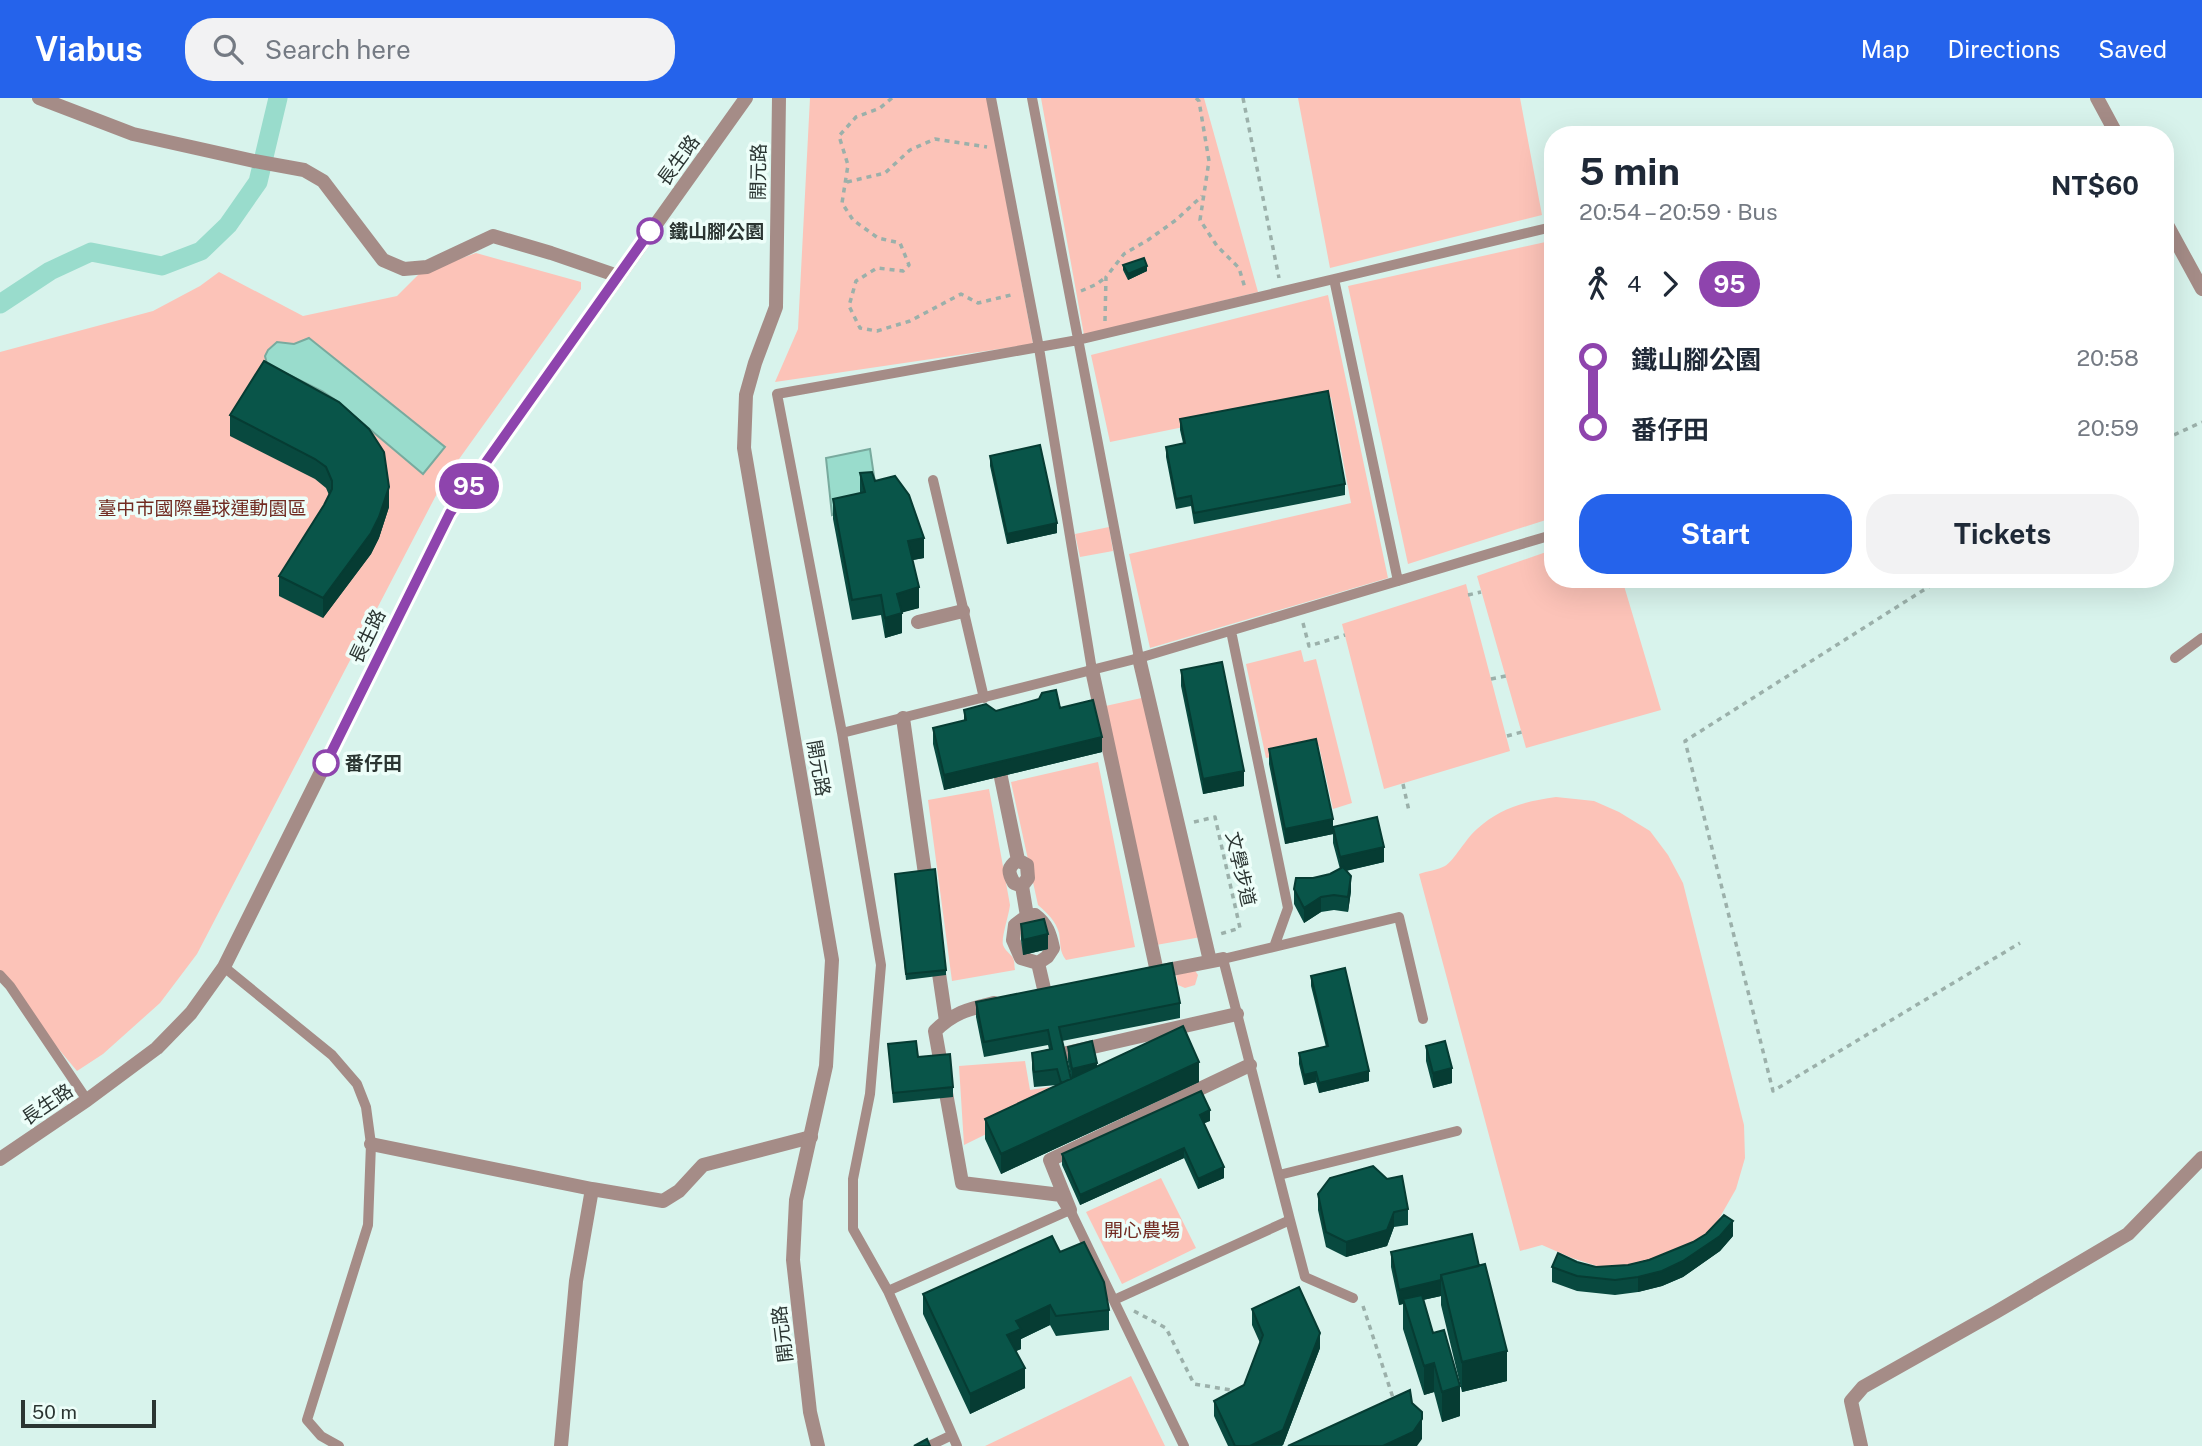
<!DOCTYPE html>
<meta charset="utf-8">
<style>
:root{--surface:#fff;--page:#f2f2f3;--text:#1f2937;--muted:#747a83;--accent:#2563eb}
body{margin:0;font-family:"Public Sans","Noto Sans TC",sans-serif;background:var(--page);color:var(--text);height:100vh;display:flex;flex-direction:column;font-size:26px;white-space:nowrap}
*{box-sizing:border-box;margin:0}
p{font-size:23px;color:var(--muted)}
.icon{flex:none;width:38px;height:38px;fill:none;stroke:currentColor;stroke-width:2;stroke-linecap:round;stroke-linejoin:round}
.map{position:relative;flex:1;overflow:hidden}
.sheet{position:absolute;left:1544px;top:28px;width:630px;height:462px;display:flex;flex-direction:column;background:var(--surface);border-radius:28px;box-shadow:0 7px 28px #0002}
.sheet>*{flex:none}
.badge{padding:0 14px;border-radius:23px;font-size:24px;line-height:46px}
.scale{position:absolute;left:21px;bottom:18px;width:135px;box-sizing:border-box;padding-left:7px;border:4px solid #2b3532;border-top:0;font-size:19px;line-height:24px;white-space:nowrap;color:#2b3532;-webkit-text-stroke:5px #edfef9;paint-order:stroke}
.map>.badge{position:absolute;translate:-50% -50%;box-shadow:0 0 0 4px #fff}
.legs{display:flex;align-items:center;gap:10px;height:77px;padding:0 35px;font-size:23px}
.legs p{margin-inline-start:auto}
.head{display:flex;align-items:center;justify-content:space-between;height:119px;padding:0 35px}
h1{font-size:38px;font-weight:700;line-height:52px}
.action{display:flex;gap:14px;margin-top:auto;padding:14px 35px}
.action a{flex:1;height:80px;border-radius:28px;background:var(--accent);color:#fff;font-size:28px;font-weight:700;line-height:80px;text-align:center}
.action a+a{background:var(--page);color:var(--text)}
ul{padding:0 35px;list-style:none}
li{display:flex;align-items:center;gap:24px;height:70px;font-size:26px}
li i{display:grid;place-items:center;width:10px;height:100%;margin:0 9px;background:currentColor}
li i::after{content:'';width:18px;height:18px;margin:-9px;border:5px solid;border-radius:50%;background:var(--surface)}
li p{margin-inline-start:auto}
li:first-child i{background:linear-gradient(#0000 50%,currentColor 0)}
li:last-child i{background:linear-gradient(currentColor 50%,#0000 0)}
header{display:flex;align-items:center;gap:42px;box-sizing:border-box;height:98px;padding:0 35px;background:var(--accent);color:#fff}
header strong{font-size:33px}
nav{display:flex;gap:38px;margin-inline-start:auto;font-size:24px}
.search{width:490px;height:63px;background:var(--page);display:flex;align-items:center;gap:18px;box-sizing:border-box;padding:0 24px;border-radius:28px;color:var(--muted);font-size:26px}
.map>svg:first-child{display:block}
.green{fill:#fcc3b8}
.water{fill:#99dccc;stroke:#78aa9e;stroke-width:2}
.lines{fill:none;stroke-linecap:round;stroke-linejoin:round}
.canal{stroke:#99dccc;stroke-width:19}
.path{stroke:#9bb0aa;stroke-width:3.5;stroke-dasharray:5 5;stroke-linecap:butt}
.service{stroke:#a58c87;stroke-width:10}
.pedestrian{stroke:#a58c87;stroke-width:14}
.minor{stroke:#a58c87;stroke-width:14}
.tertiary{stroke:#a58c87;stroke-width:14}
.wall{fill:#08493f}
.shaded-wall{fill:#063c33}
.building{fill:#095549;stroke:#063c33;stroke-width:2}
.line-1-casing{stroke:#fff;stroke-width:16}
.line-1{stroke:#8e44ad;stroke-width:10}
.stop-1-dot{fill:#fff;stroke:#8e44ad;stroke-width:3.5}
.labels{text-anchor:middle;stroke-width:7;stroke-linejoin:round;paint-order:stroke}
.street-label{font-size:19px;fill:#2b3532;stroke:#edfef9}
.stop-label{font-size:19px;font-weight:bold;fill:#2b3532;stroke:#edfef9;text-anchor:start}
.park-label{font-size:19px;fill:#712b21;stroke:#edfef9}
</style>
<header>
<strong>Viabus</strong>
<div class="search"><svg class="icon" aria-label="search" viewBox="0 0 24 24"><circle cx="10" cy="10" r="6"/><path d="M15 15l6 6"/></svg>Search here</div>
<nav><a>Map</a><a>Directions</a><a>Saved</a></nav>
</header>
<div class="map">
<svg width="2202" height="1348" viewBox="0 0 2202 1348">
<rect width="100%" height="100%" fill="#d8f3ec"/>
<path class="green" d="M810 0H987L1033 246 775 284 798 231Z
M1041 0H1204L1258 194 1084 237Z
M1298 0H1520L1542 117 1330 170Z
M1550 143 1552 153V420L1408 466 1348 188Z
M476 155 581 184V191L444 382 197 856 160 905 103 956 77 973 0 881V254L153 213 200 188 219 174 303 218 397 198 420 175Z
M1328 197 1388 480 1150 550 1129 456 1351 405 1331 299 1110 344 1091 257Z
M1109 429 1113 453 1080 459 1075 436Z
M1552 452V481H1622L1661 612 1526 650 1477 478Z
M1466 486 1510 653 1384 691 1342 526Z
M1301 552 1304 564 1316 561 1352 705 1333 711 1319 648 1266 660 1246 566Z
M1146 599 1201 839 1156 847 1101 609Z
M1098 664 1135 849 1066 862C1059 853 1061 846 1059 835 1056 823 1047 815 1038 807L1011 684Z
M989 691 1010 807C1009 817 1001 840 1003 847 1005 853 1011 856 1013 860 1015 864 1014 868 1015 872L952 883 928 702Z
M1556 699 1594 703 1619 714 1650 733 1668 757 1683 785 1744 1027 1745 1060 1736 1091 1716 1126 1689 1152 1651 1167 1609 1172 1572 1160 1542 1147 1520 1153 1419 776C1427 773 1438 772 1445 768 1453 764 1467 739 1477 731 1500 710 1526 703 1556 699Z
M1194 871 1198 877 1195 887 1185 890 1178 887 1176 876Z
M1025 963 1030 992 1049 989 1054 1003 964 1047 959 968Z
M1161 1080 1196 1150 1122 1186 1086 1114Z
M1131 1278 1165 1348H985Z"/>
<path class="water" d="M309 240 445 349 423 376 334 301 322 293 267 266 265 258 268 252 277 244 294 246Z
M870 351 875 385 886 395 832 417 826 360Z"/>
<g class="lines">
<path class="canal" d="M0 206 50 173 91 154 162 168 201 153 228 127 258 84 278 0"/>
<path class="path" d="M892 0 880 10 856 19 839 38 848 67 842 105 853 122 878 140 900 145 909 167 903 173 877 170 856 183 849 208 860 230 877 233 910 223 961 196 978 205 1015 196
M1196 0 1199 3 1209 63 1200 122 1217 148 1239 170 1245 190
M1243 0 1279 180
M847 84 885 75 910 52 935 41 987 49
M1081 193 1097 186 1106 179
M1105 223 1106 179 1124 156 1148 142 1176 122 1202 98
M2165 341 2202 324
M1941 481 1685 643 1773 993 2020 845
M1468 497 1481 494
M1303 525 1309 548 1345 537
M1491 581 1506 578
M1507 638 1522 634
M1403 686 1409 713
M1194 724 1215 719 1240 830 1220 836
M1363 1208 1394 1303
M1134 1213 1166 1230 1194 1286 1237 1293"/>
<path class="service" d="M991 0 1039 250 1092 572
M1032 0 1139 560
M1334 181 1552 129
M933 382 984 600
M1231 533 1288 810 1274 849
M2175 560 2202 540
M842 635 777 296 1078 242 1334 181 1398 483
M224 869 332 957 357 986 366 1009 371 1046 368 1127 307 1322 321 1338 339 1348
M0 877 10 888 87 1002
M1279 1077 1457 1033
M1290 1122 1305 1179 1353 1200
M888 1193 1070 1112 1184 1348
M1114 1202 1290 1122 1223 861 1399 819 1423 921
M929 1348 952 1337
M957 1348 888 1193 853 1131V1081L870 996 881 867 842 635 1139 560 1552 437"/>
<path class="pedestrian" d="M918 524 963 513
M1139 560 1210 863
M1092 572 1157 874 1145 877
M903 620 927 790
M997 660 1018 762 1027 767 1028 780 1022 788 1027 818 1015 827 1013 842 1021 860 1038 865 1048 908
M1018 762C1008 769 1007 773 1014 785L1022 788
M1027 818 1035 817C1047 826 1050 836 1053 850L1047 859 1038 865
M937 862 946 923
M1157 874 1223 861
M994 905C969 911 954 914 935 933L962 1085 1061 1097 1070 1112 1050 1062 1250 967
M1058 957 1237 916"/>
<path class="minor" d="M39 0 133 36 254 63 304 72 323 83 383 162 404 171 427 169 493 138 551 155 618 178
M371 1046 592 1091 663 1103 679 1093 703 1067 811 1039
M561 1348 576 1183 592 1091
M1861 1348 1851 1303 1863 1289 1996 1214 2128 1136 2202 1060"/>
<path class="tertiary" d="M779 0 776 209 755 265 746 297 744 350 832 862 826 968 796 1102 793 1162 810 1314 818 1348
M2097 0 2117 37
M2165 123 2202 191
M0 1061 87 1002 157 950 191 915 224 869 450 415 746 0"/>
</g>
<path class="wall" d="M1123 167 1147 173 1128 182 1123 172Z
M264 263 389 409 379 440 371 456 323 520 279 498V478L324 407 329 397 326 390 315 381 230 338V317Z
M1180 321 1345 386V397L1194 426 1191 408 1176 411 1166 359V349L1183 345 1180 332Z
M990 358 1057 435 1007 446 990 368Z
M860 375 875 383 924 460 912 462 919 510 902 514V535L885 540 881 517 852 522 833 421V401L860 395Z
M1181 572 1244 688 1203 696 1181 588Z
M964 612 996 613 1102 654 944 692 933 646V630L964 623Z
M1269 651 1333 736 1285 746 1269 666Z
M1333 729 1384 764 1346 773 1351 793 1348 814 1334 812 1321 814 1304 825 1294 806V791L1313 780 1330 776 1340 771 1333 745Z
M895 776 946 872V877L906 882Z
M1021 826 1048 851 1023 857 1021 842Z
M1311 878 1369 983 1319 995 1316 984 1304 987 1299 966V955L1326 949 1311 888Z
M976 904 1180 905V920L1062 943 1071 979 1068 964V949L1097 969 1199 984 1001 1076 985 1041V1021L1057 987 1034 989 1032 971V955L1049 951 1048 947 984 959 976 919Z
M888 946 918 959 953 989V999L893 1005Z
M1426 948 1452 985 1433 990 1426 963Z
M1210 1023 1204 1025 1224 1080 1198 1091 1184 1060 1080 1107 1062 1067V1056Z
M1318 1096 1408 1111V1127L1394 1129 1387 1148 1346 1159 1326 1149 1318 1112Z
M1733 1138 1720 1153 1683 1179 1662 1188 1638 1194 1615 1197 1577 1193 1552 1184V1169L1577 1164 1596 1169 1628 1167Z
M1060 1154 1109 1212V1232L1056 1238 1050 1227 1021 1241V1251L1015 1253 1025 1290 970 1316 923 1216V1196Z
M1391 1154 1479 1168 1507 1283 1462 1294 1441 1207V1198L1423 1202 1433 1235 1460 1318 1442 1324 1434 1294 1424 1297 1403 1231V1206L1399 1207 1391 1169Z
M1252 1211 1320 1250 1283 1347 1282 1348H1228L1214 1318V1303L1244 1287 1260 1245 1252 1227Z"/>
<path class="shaded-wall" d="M1147 168V173L1128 182V176Z
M389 389V409L379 440 371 456 323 520V500Z
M1057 425V435L1007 446V436Z
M924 440V460L908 463V443Z
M919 489V510L897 516V496Z
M902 515V535L885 540V520Z
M1102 639V654L944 692V677Z
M1244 673V688L1203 696V681Z
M1333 721V736L1285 746V731Z
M1384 749V764L1340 774V759Z
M1351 778V793L1348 814V799Z
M1321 799V814L1304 825V810Z
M1048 836V851L1023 857V842Z
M1199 964V984L1001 1076V1056Z
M1097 965V981L1072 985V971Z
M1452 970V985L1433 990V975Z
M1369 973V983L1319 995V985Z
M1316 974V984L1304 987V977Z
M1210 1012V1023L1200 1027V1017Z
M1184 1050V1060L1080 1107V1097Z
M1224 1069V1080L1198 1091V1081Z
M1394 1114V1129L1387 1148 1346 1159V1144Z
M1733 1123V1138L1720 1153 1683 1179 1662 1188 1638 1194V1179Z
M1441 1182V1198L1404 1206 1403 1201V1206L1399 1207V1192Z
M1050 1207V1227L1021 1241V1251L1007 1257V1237L1016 1223Z
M1320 1235V1250L1283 1347 1250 1348Z
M1507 1253V1283L1462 1294V1264Z
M1434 1265V1294L1424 1297V1268Z
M1025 1270V1290L970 1316V1296Z
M1460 1288V1318L1442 1324V1294Z
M1422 1321V1341L1417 1348H1383Z"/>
<path class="building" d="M1144 160 1147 168 1128 176 1123 167Z
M264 263 339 304 369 331 384 354 389 389 379 419 371 435 323 500 279 478 324 407 332 391V383L326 369 315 361 230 317Z
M1328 293 1345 386 1194 415 1191 398 1176 401 1166 349 1185 345 1180 321Z
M1040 347 1057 425 1007 436 990 358Z
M872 374 875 383 895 378 909 397 924 440 908 443 919 489 897 496 902 515 885 520 881 497 852 502 833 401 865 394 860 375Z
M1222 564 1244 673 1203 681 1181 572Z
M1056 592 1060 610 1093 602 1102 639 944 677 933 630 966 622 964 612 986 606 996 613 1039 601 1042 595Z
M1316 641 1333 721 1285 731 1269 651Z
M1377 719 1384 749 1340 759 1333 729Z
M1343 769 1351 778 1348 799 1334 797 1321 799 1304 810 1294 791 1296 780H1313L1330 776Z
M935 771 946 872 906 876 895 776Z
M1044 821 1048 836 1023 842 1021 826Z
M1172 865 1180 905 1059 929 1071 981 1061 985 1057 971 1034 974 1032 955 1052 951 1048 932 984 944 976 904Z
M1345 870 1369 973 1319 985 1316 974 1304 977 1299 955 1328 948 1311 878Z
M1183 928 1199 964 1001 1056 985 1021Z
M916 943 918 959 950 956 953 989 893 995 888 946Z
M1092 943 1097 965 1072 971 1068 949Z
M1445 943 1452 970 1433 975 1426 948Z
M1201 993 1210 1012 1200 1017 1224 1069 1198 1081 1184 1050 1080 1097 1062 1056Z
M1373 1068 1387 1081 1402 1078 1408 1111 1394 1114 1387 1132 1346 1144 1326 1134 1318 1096 1330 1080Z
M1724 1117 1733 1123 1720 1138 1683 1163 1662 1173 1638 1179 1615 1182 1577 1178 1552 1169 1558 1155 1577 1164 1596 1169 1628 1167 1649 1162 1693 1144 1706 1136Z
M1472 1136 1479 1168 1441 1177V1182L1399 1192 1391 1154Z
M1052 1138 1060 1154 1084 1144 1104 1184 1109 1212 1056 1218 1050 1207 1016 1223 1021 1231 1007 1237 1025 1270 970 1296 923 1196Z
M1485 1166 1507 1253 1462 1264 1441 1177Z
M1299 1189 1320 1235 1283 1332 1250 1348H1235L1214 1303 1244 1287 1263 1237 1252 1211Z
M1422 1197 1433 1235 1444 1232 1460 1288 1442 1294 1434 1265 1424 1268 1403 1201Z
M1410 1292 1412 1305 1422 1314V1321L1413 1334 1383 1348H1288Z
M927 1341 930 1348H914Z"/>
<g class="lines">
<defs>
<path id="line-1" d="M326 665 450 415 650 133"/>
</defs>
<use href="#line-1" class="line-1-casing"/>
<use href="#line-1" class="line-1"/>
</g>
<g class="stop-1-dot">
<circle cx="650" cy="133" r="12"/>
<circle cx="326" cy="665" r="12"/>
</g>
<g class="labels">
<g class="street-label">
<text transform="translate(678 62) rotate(-54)" y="7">長生路</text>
<text transform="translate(758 74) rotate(-89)" y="7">開元路</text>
<text transform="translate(367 538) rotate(-64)" y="7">長生路</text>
<text transform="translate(819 670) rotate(80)" y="7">開元路</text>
<text transform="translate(1241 771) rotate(77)" y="7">文學步道</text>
<text transform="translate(47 1006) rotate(-34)" y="7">長生路</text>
<text transform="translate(782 1236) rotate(-97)" y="7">開元路</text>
</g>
<g class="stop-label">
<text x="669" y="140">鐵山腳公園</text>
<text x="345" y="672">番仔田</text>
</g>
<g class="park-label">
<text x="202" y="417">臺中市國際壘球運動園區</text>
<text x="1142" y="1139">開心農場</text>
</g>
</g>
</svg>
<div class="scale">50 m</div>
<b class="badge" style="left:469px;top:388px;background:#8e44ad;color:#fff">95</b>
<section class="sheet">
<div class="head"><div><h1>5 min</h1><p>20:54 – 20:59 · Bus</p></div><b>NT$60</b></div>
<div class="legs"><svg class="icon" aria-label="walk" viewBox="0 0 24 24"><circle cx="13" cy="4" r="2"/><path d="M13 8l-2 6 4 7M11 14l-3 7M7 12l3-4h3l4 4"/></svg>4<svg class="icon" aria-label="forward" viewBox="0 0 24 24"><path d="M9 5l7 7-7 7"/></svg><b class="badge" style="background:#8e44ad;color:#fff">95</b></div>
<ul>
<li><i style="color:#8e44ad"></i><b>鐵山腳公園</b><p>20:58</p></li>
<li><i style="color:#8e44ad"></i><b>番仔田</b><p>20:59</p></li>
</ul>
<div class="action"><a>Start</a><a>Tickets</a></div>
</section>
</div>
